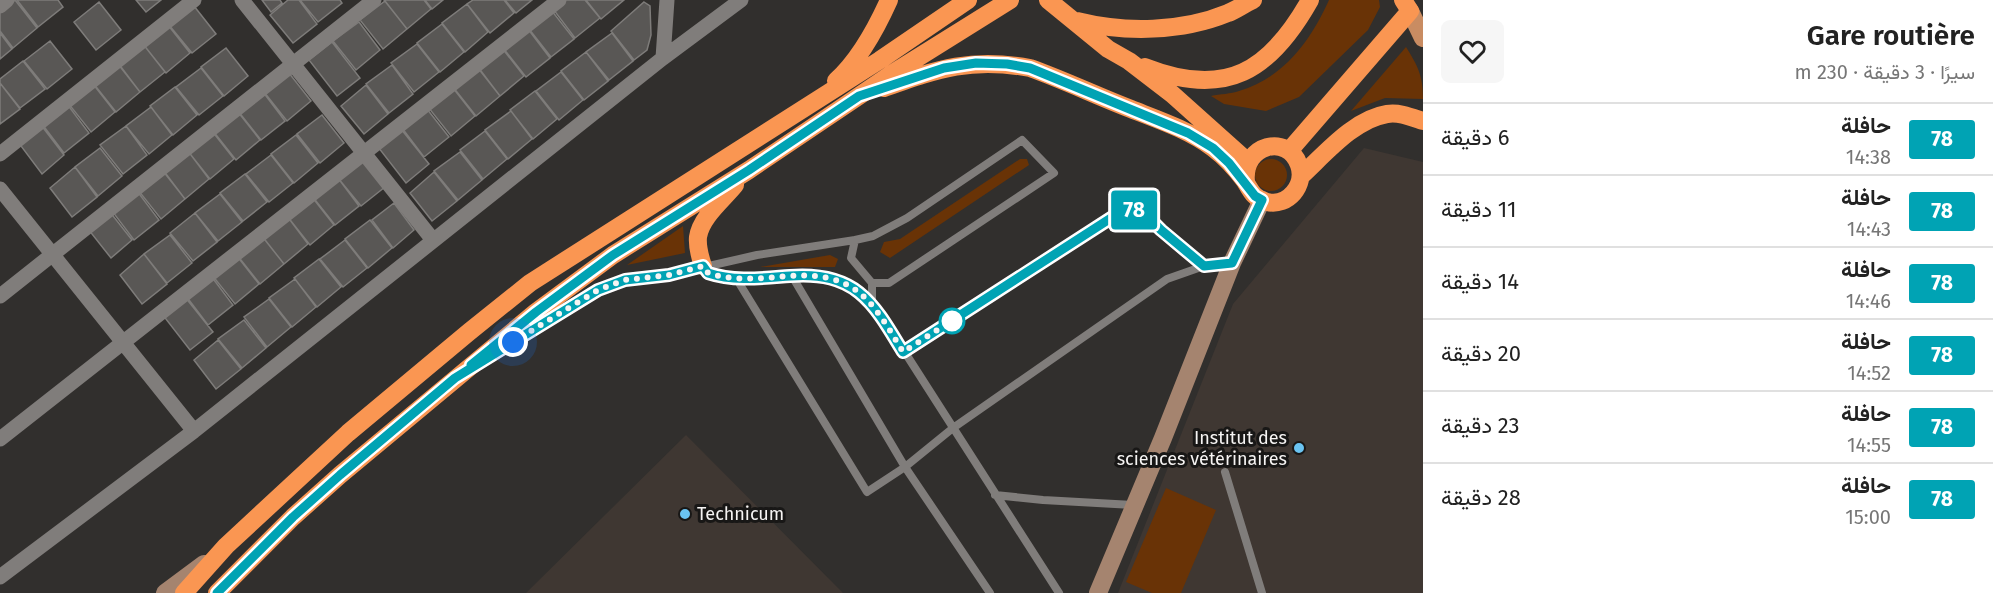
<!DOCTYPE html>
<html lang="ar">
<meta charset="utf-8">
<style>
:root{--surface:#fff;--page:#f6f6f6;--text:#222;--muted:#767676;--line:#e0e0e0}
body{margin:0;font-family:"Fira Sans",Vazirmatn,sans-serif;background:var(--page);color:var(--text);direction:rtl;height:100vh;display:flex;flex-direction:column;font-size:22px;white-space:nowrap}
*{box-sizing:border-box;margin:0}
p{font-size:20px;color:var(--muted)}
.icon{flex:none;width:33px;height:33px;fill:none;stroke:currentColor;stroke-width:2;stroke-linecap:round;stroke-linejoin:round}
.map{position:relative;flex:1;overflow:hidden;direction:ltr}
.sheet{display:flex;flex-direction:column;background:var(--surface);width:570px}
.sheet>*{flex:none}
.badge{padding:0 12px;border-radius:4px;font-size:21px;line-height:39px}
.you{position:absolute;width:30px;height:30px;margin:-15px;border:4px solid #fff;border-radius:50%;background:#1a73e8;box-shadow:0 0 0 9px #1a73e833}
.map>.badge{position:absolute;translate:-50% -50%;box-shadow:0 0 0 3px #fff}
.round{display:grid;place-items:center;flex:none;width:63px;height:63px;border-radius:9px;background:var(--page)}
.head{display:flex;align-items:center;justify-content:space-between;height:102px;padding:0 18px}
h1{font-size:28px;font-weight:600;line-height:45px}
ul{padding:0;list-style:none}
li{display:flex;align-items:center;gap:18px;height:72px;padding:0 18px;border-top:2px solid var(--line)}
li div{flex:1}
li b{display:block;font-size:22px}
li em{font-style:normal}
li .badge{min-width:66px;font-weight:700;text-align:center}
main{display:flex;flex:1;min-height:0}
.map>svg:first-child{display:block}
.built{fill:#3f3732}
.green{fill:#693306}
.building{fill:#595755;stroke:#7e7c7a;stroke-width:1.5}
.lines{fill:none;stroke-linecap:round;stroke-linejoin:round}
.lane{stroke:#807d7b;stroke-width:8}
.street{stroke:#807d7b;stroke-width:15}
.secondary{stroke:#a5846f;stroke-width:18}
.primary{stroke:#c98c62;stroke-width:18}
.highway{stroke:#fa9652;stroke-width:18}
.line-casing{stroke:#fff;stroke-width:14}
.line{stroke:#00a3b4;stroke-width:9}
.walk{stroke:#f6f4f3;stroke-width:6;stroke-dasharray:0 10.8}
.stop-dot{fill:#fff;stroke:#00a3b4;stroke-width:3}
.poi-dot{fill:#6ac3f1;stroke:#181716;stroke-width:2}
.labels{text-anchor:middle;stroke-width:6;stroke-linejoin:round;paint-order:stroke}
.poi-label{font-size:18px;fill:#f6f4f3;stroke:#181716;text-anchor:end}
</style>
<main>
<section class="sheet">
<div class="head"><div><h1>Gare routière</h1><p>سيرًا · 3 دقيقة · 230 m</p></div><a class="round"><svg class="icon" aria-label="heart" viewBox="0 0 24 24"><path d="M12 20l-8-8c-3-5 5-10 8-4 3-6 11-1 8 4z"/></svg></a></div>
<ul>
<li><span class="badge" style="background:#00a3b4;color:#fff">78</span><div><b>حافلة</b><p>14:38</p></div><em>6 دقيقة</em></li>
<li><span class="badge" style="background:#00a3b4;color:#fff">78</span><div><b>حافلة</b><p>14:43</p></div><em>11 دقيقة</em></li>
<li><span class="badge" style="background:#00a3b4;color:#fff">78</span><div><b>حافلة</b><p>14:46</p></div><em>14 دقيقة</em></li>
<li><span class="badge" style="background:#00a3b4;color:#fff">78</span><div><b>حافلة</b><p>14:52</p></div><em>20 دقيقة</em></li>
<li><span class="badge" style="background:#00a3b4;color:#fff">78</span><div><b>حافلة</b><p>14:55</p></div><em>23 دقيقة</em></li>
<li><span class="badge" style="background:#00a3b4;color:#fff">78</span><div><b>حافلة</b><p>15:00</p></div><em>28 دقيقة</em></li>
</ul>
</section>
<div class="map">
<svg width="1423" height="593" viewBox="0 0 1423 593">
<rect width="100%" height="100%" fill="#312f2d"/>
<path class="built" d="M1364 148 1423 162V593H1118L1233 304Z
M686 435 843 593H526Z"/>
<path class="green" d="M1329 0H1379L1380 7 1368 30 1299 97 1266 111 1224 104 1211 96C1220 94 1231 94 1239 91 1284 78 1311 40 1329 0Z
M1406 47C1418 66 1423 76 1423 99L1385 98 1351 111Z
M1255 175a16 16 0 1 1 32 0a16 16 0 1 1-32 0Z
M1020 159H1027L1029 165 890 258 880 252 884 242 900 239Z
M683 226 685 253 627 265Z
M830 255 838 259 835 267H760Z
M1166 488 1216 510 1181 593H1152L1126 582Z"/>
<path class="building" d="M15 0 37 28 13 48 0 31V12Z
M17 0H58L63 7 38 27Z
M136 0H161L146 12Z
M262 0H280L282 3 271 12Z
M288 0H299L317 24 293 43 270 15Z
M300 0H340L342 3 318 22Z
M384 0H424L431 9 407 29Z
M425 0H443L432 9Z
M473 0H504L514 13 490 33 467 4Z
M505 0H532L516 13Z
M565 0H585L600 18 575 38 553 9Z
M586 0H624L601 19Z
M385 1 407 29 383 49 360 20Z
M99 2 121 30 96 50 74 22Z
M644 2 650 6 651 35 647 50 634 60 611 31Z
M467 4 488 32 465 52 442 23Z
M194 6 216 34 192 53 169 25Z
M552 11 574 39 551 57 529 29Z
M359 22 380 50 356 70 333 41Z
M442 24 464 52 440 72 417 43Z
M168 25 190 53 166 73 143 44Z
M528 29 550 58 526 77 503 48Z
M0 33 12 49 0 59Z
M612 33 633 61 609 80 586 52Z
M50 41 72 69 47 89 24 61Z
M332 42 360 78 337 96 309 60Z
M143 44 165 72 140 92 118 63Z
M417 44 439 72 414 92 391 63Z
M226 48 248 76 224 96 201 67Z
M502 48 524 76 500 96 478 67Z
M586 52 608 81 584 100 561 71Z
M23 61 45 89 20 108 0 83V79Z
M118 64 140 92 116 112 93 83Z
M392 65 413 94 389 113 366 84Z
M201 68 223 96 199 115 176 87Z
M478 68 500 96 476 116 453 87Z
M561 72 583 100 559 120 536 91Z
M289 73 311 101 287 121 264 92Z
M0 83 20 109 0 124Z
M93 84 115 112 91 132 68 103Z
M366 85 388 114 364 134 341 106Z
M175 87 197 115 173 135 150 106Z
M453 88 475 116 451 136 428 107Z
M535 91 557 119 533 139 510 110Z
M263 92 285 121 261 140 238 111Z
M67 104 89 133 64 153 42 124Z
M151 107 172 135 149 154 126 126Z
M427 109 449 137 424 157 402 128Z
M511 111 532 139 508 159 485 130Z
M238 112 260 140 236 160 213 131Z
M322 115 344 143 320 163 297 134Z
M41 125 64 155 42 174 18 142Z
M126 126 147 155 123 174 100 145Z
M401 129 429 164 406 183 378 147Z
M212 131 234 159 210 179 187 150Z
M485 131 507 159 483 179 460 150Z
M296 135 318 163 294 183 271 154Z
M100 148 122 176 98 196 75 167Z
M188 151 209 179 185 199 163 170Z
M460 152 482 180 458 200 434 171Z
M271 155 293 183 269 202 246 174Z
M363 159 385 187 361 206 338 178Z
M75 167 97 197 72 217 50 188Z
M163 171 185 199 161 219 138 190Z
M434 172 457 201 432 221 410 193Z
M245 174 267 202 243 221 220 193Z
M338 178 359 206 335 225 312 196Z
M137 191 159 220 134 240 112 211Z
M220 194 242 222 218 241 195 213Z
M312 197 334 225 310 245 287 216Z
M394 203 414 230 393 248 372 220Z
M110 212 132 240 111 258 88 229Z
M195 213 217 242 193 261 170 233Z
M287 216 308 244 284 264 261 235Z
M370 220 392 248 368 268 345 239Z
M170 235 192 263 167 283 144 254Z
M262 236 284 264 260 284 237 255Z
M345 240 367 268 343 287 320 259Z
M144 254 167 284 142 304 120 275Z
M237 256 259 284 235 304 212 275Z
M319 259 341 287 317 307 294 278Z
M211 276 233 305 208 325 186 296Z
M295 279 316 307 292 327 269 298Z
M185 297 213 332 190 350 162 314Z
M269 299 291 327 267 347 244 317Z
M244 320 266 348 242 368 218 339Z
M218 340 241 369 216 389 194 360Z"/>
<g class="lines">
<path class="lane" d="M855 240 873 236 907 218 1022 140 1054 173 889 283H872
M703 266C723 293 806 268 838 280 855 285 870 301 881 315L1059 593
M792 276 905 467 990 593
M736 278 867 492 905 467 953 428 1167 279 1204 266 1230 263
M510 344 598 290 625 280 669 275 757 255 855 240 851 258 872 283V303
M903 352 1125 209 1136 210 1146 215 1161 230 1204 266
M1225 472 1262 593
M995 495 1043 500 1133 505"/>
<path class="street" d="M242 0 433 240
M0 6 7 0
M663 58 667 0
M0 154 194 0
M0 189 194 431
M0 296 374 0
M0 439 559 0
M0 577 194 431 663 58 741 0"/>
<path class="secondary" d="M165 593 204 564
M1098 593 1163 438 1232 263 1262 200"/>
<path class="primary" d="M1410 11 1423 38"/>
<path class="highway" d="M1048 0 1108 49 1129 61 1172 94 1248 162
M1077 21C1125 33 1182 32 1228 13 1236 10 1244 4 1253 0
M1145 67C1226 99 1270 71 1310 0
M836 81C860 59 876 29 889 0
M884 88C938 69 971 57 1030 68 1064 80 1097 96 1131 109 1159 120 1189 130 1213 148 1225 157 1236 169 1245 181 1251 191 1254 199 1267 202 1288 207 1306 185 1299 165 1288 133 1242 144 1246 182
M1289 151 1410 11 1403 0
M1301 176C1324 155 1354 119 1387 114 1399 112 1411 117 1423 121
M703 266C700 257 697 247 698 237 701 217 723 200 735 185
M184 593 226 546 348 433 469 332 530 283 880 60 968 0
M217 593 293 517 340 475 536 312 613 255 749 170 890 75 1010 0"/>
</g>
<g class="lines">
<defs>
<path id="line" d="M217 593 293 517 340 475 455 378 598 290 625 280 669 275 703 266 708 273C735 282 763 278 790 276 856 271 873 302 903 352L1125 209 1136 210 1146 215 1161 230 1204 266 1232 263 1262 200 1255 196 1229 163 1213 148 1188 133 1030 68 1007 64 976 63 944 68 859 96 749 170 613 255 536 312 471 365"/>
</defs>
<use href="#line" class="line-casing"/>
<use href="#line" class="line"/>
<path class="walk" d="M513 342 598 290 625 280 669 275 703 266 708 273C735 282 763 278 790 276 856 271 873 302 903 352L959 316 952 321"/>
</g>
<circle class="stop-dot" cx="952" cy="321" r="12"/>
<g class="poi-dot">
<circle cx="1299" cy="448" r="6"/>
<circle cx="685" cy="514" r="6"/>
</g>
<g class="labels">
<g class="poi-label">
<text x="1287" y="444">Institut des<tspan x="1287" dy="21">sciences vétérinaires</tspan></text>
<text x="697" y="520" text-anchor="start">Technicum</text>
</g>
</g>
</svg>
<div class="you" style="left:513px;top:342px"></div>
<b class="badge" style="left:1134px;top:210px;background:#00a3b4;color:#fff">78</b>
</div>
</main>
